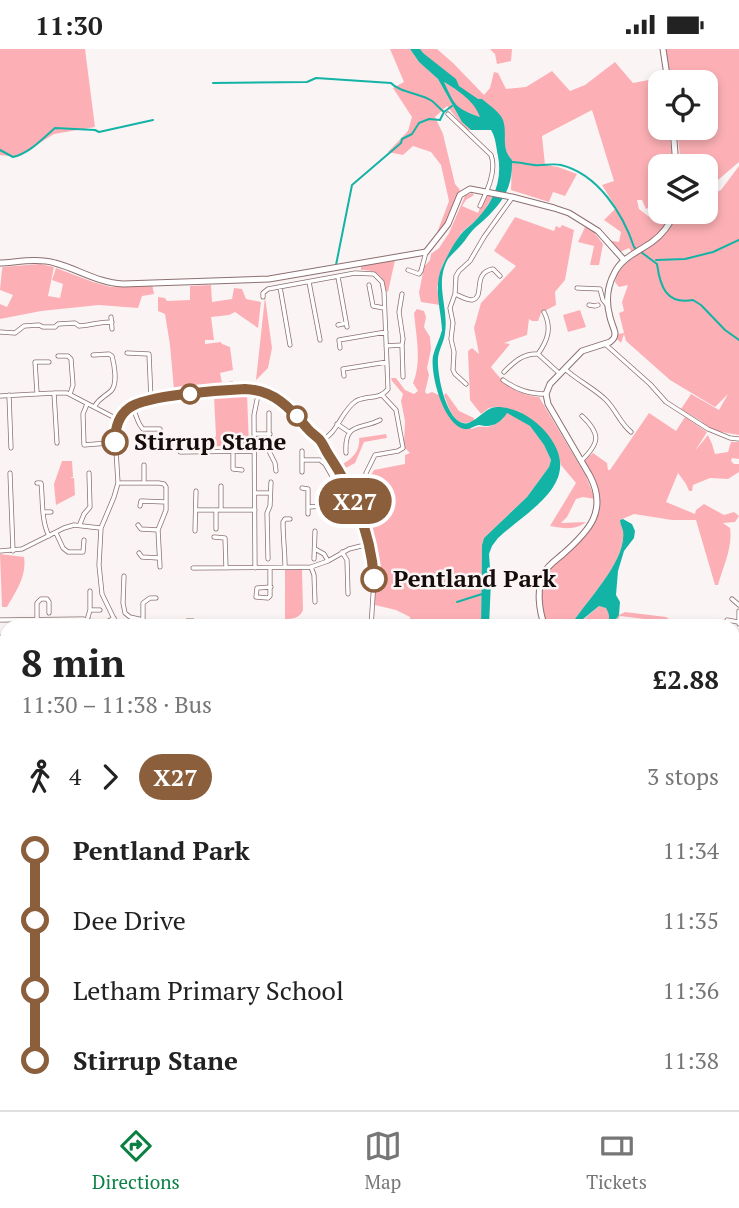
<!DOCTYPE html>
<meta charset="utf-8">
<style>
:root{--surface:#fff;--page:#f6f6f6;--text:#222;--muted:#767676;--line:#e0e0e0;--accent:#0b8043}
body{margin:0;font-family:"PT Serif",serif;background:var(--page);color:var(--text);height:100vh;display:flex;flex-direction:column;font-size:26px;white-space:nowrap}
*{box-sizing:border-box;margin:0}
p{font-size:23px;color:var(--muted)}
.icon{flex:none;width:38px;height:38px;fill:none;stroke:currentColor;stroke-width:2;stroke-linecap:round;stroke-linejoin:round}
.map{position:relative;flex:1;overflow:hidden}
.drawer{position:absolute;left:0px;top:570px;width:740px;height:492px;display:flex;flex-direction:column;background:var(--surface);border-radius:21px 21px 0 0;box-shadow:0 4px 10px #0003}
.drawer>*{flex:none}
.badge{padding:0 14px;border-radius:23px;font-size:24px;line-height:46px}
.controls{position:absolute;left:648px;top:21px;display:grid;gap:14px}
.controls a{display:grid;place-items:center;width:70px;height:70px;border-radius:14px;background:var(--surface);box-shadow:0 4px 10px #0003;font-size:35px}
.map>.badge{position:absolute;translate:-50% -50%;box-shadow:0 0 0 4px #fff}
.legs{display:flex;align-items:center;gap:10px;height:77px;padding:0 21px;font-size:23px}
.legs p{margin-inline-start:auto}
.head{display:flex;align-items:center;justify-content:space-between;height:119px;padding:0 21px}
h1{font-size:38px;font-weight:600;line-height:52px}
ul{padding:0 21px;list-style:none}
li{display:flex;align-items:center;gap:24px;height:70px;font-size:26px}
li i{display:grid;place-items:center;width:10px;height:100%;margin:0 9px;background:currentColor}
li i::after{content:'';width:18px;height:18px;margin:-9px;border:5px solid;border-radius:50%;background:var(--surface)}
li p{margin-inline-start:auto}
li:first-child i{background:linear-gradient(#0000 50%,currentColor 0)}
li:last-child i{background:linear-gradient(currentColor 50%,#0000 0)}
.status{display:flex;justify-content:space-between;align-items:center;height:49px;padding:0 35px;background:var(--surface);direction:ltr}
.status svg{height:19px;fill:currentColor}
.tab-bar{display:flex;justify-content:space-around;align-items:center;height:98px;border-top:2px solid var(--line);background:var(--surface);font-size:19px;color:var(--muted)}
.tab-bar a{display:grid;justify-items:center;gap:4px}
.tab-bar .current{color:var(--accent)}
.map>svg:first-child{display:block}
.green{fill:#fcb0b5}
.water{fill:#13b3a5;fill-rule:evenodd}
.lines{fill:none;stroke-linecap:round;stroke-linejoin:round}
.stream{stroke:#13b3a5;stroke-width:2}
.minor-casing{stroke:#8c7071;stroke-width:5}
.major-casing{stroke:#8c7071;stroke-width:7}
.minor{stroke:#fff;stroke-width:3.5}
.major{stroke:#fff;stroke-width:5}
.line-1-casing{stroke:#fff;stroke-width:16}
.line-1{stroke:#8b5e3c;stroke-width:10}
.stop-1-dot{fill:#fff;stroke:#8b5e3c;stroke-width:3.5}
.labels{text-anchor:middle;stroke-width:5;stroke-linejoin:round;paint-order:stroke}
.stop-label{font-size:24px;font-weight:bold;fill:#150b0b;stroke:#fbf4f5;text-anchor:start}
</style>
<div class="status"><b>11:30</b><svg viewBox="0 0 49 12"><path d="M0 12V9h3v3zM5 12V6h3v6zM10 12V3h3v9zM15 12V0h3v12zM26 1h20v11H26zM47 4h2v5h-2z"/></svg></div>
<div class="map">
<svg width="739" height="1061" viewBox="0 0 739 1061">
<rect width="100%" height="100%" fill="#fbf4f5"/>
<path class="green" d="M0 0H85L95 78 54 85 17 108 0 106Z
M390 0H410L419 13 438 30 462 73 471 81H466L447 57 435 68 443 85 455 135 460 141 444 178 437 184 449 152 441 116 431 103 413 97 403 106 388 103 408 82 412 68 393 39 404 33Z
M416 0H437L453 14 484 46 490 39 494 23 498 24 506 40 526 38 552 22 570 42 585 36 615 13 633 34 664 28V33H660V79H669L673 117H660V153L646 160 642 151H637L639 160 656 173 683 163H705V148L721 141 739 117V386L716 382 706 377 701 372 681 360 691 345 719 361 728 345 715 358 670 331 626 292 624 285 621 294 617 290 618 285 624 284 619 264 624 262 622 253 628 236 619 238 615 233C618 220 625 215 635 208L629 199 620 203 607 191 619 193 621 183 604 171 616 159 602 136 614 132 592 61 542 87 545 116 558 118 577 125 565 147 553 143 549 153 511 141 512 111C503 102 505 91 504 79Z
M490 0H512L511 12 497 15 495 5Z
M665 0H739V113L705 142V117H681L677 79H705V33H671Z
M443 32C457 41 477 53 481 69L460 60 454 55Z
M472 144 474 146 466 151 462 157 478 164 486 145 493 147 482 166 461 184 442 217 437 239 440 256 421 253 419 244 424 218 430 211 431 205 439 199 449 184 465 147Z
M515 168 554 182 556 177 560 179 562 176 574 181 565 231 555 243 556 256 541 264 538 272H532L529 270 527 286 504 294 510 295 491 318C504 335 517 346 539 348L586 427 595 450 583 448 576 450 567 468 561 474 586 473C575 482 563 479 550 477L576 434 561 416 557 403 520 363 496 358 489 359 481 365 470 351 468 302 472 299 479 305 474 279 481 254 516 217 494 202Z
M586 176 594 183 603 195 599 216H590L594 197 578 193Z
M395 211 388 243 385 241C383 226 377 221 361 221V217Z
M40 215 54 218 48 247 60 249 63 235 52 231 56 219 93 233 111 238 152 235 154 245 142 247 138 259 99 256 41 262 0 270V255L7 258 13 246 0 241 2 220 3 218Z
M211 236 212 253 232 250 234 239 242 240 246 250 261 253 258 279 235 263 229 266 211 268 214 291H205V295L221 293 222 295 230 298 233 321 220 324 222 334 233 332V336L201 341H174L170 296 165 265 158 262V248L165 249 167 252 190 251V237Z
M265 248 272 299 268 319 256 331Z
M417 260 424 262 426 268 424 278 430 288 431 300 427 319 429 326 425 343 427 345 432 343 439 346C448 369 451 369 472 380 479 376 483 379 491 377 495 376 499 372 503 370L504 367C498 372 489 379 482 373L498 365 507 364 512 366 530 377 544 396 551 411 549 418 527 448 484 489 482 496 481 577H415L410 576V568L396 561 375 556C375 536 376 515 372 494 368 475 361 458 355 440L367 433 374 421 405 415V406L410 404 404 398V395L405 372 401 352 403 345 392 332 391 329H396L405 341 414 345 418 342 413 334C422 313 416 286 414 264Z
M580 261 586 278 568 283 563 266Z
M238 344H247L249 398 209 397 216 387 214 347Z
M446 344 459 362 474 369V372C454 380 450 361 444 346Z
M649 364 676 382 685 368 707 383 695 402 708 386 712 395 715 405 728 403 731 393H739V410L732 409 731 412 734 415H739V423L728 430 710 429 693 436 692 442H689L686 435 678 424 666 453 695 465 696 461 704 455 724 466 734 463 739 467 735 473 723 474 730 479C733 498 723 518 718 536H715L696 471H672L634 465 620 471C620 475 622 478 623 482 627 511 588 550 573 573L572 577 545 578 540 565 543 526C559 510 597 477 598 453 599 443 587 423 585 411L593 404 607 414 608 421H610Z
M386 385 387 389 364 393 355 414 344 420 341 416C351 411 361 402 359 389Z
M62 412H72L73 428 70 429H74L75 446 56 456 54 435Z
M0 505 24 508C27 527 16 542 7 558H2Z
M302 520 303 561C300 569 293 570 285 570V521Z
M599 557 607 559C610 566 611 572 604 577L582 578V572Z
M625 563 666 568 679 577H674L669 573 620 567 614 577 611 578 619 566Z
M733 588 739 592V690L733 689Z
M733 819H739V887L733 888Z"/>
<path class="water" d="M410 0H420L423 4 456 30 459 37 478 50H482C489 56 500 63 503 71 508 86 500 98 512 111 513 138 503 153 484 171 480 175 475 178 472 182 468 186 466 191 462 195 458 200 452 205 448 210 434 235 449 258 445 284 444 293 439 300 438 309 437 325 445 365 460 373 473 380 483 358 497 358 515 358 532 368 544 381 588 431 532 458 498 489L492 497 489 505 491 532 489 577H481L482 496 484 489 527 448 549 418 551 411 544 396 530 377 507 364C502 372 494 378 485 377 483 377 481 376 479 376 473 377 470 381 464 380 443 375 430 325 433 307 435 298 440 290 442 281 441 260 433 238 442 218 447 207 454 194 461 185 464 181 469 178 473 174 492 156 503 133 498 107 496 98 496 89 491 81H471L462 73 438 30 419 13ZM444 33C458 41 475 53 480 68 455 59 455 57 444 33Z
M623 470 632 475 635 482 634 489 624 502 618 522 616 546 620 553 619 566 611 577H604C611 572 610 566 606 559L599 557 582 571V577H572L573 573C588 550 627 511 623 482 622 478 620 475 620 471Z"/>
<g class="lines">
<path class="stream" d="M213 34 307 33 316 29 391 34C400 44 420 44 432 52 436 55 440 60 444 63
M0 101 13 108C30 104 42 90 55 79L95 81 99 83 153 71
M512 113C520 113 526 115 534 116 543 117 552 114 561 116 598 125 623 165 634 198L636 200
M641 203 657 215C660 237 666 256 693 251L701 256 725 281 739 291
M656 211 685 210 713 203 739 191
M336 216 352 136 401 94 402 90 412 85 419 74 429 70 440 71 444 63 452 57
M457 553 482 545"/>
<defs>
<path id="minor" d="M448 65 491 106C497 122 487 142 480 157
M408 221 419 225 421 222 426 203
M338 228 347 278
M309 233 320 291
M369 236 373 257 384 259
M280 238 290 296
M577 239 600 240 603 251 607 256
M402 245 399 263 403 290 402 296 403 328
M455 245C460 247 467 251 472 251 486 248 471 224 493 220L500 227
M263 248V244L268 240 355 224 374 225 382 233 384 243 388 340C380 351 367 346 356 352 341 362 338 384 322 391
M589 256 595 257 598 256
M544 263C552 279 548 291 538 305L560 325
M111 268 112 280
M338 276 346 274
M0 283 15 284 24 277 39 276 43 278H55L58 275 75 274 79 277C90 276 100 273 112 273
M605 295 650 335 666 353 708 380 730 389 739 390
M386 297 402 296
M340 299 339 291 386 283
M127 304 149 305 151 350
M93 306 109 305 112 307C114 315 118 335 111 342 103 349 100 348 94 358
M58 307H68L71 310 73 336 70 345
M565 320C578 332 594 339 606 351 616 361 620 374 631 383
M504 323C514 313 523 304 538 305
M344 327 343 320 387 313
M503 331C517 341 529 345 546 345
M466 335 455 325 453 321 454 303 451 290 453 274 450 259 455 245 456 227 459 222 470 212 484 188 512 149
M37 344 35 313H49
M54 344 57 394
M9 346 11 399
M0 347 54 344H67L119 371
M87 355 83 365 84 396 108 394
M131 357C137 364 136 373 143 380H160
M269 364V402L275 414 276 422
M337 375 349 383
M254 385H270
M180 403 255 402
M233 403V420L242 421
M346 404C344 372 361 381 380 371
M302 411H320L325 415 340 441 341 474
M581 412C600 394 601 385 582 367
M302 423V402
M10 424 13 502
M366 429V424L375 406 398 402 403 399 396 361 382 346
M37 434H41C43 450 41 472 49 487
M118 434H159L164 435 166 438V461L158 481 160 518
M144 434V416
M221 437V461
M302 439 308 440V465
M255 444H270
M140 457 141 452 166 453
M308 458 357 455
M196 461H255
M216 462V480
M44 463H51
M80 475 84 465 90 458 89 424
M138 476 141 480 158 481
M195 482 196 442
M56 484 63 499 68 503H83L84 491
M214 488 225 489 226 519
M315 500 324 505 328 512
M0 502 22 500 64 479 74 476 100 479
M342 503 347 511 348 545
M139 504 142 508 159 509
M268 510 267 464 270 457 271 433
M314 510 315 482
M285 518C285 503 283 489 283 473L285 470H290
M311 518 314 526 315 553
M193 519 311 518 328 512 349 500 369 495
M255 519 254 366 259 341
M270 519V547L268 549 256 548 257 539 271 538
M124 527 123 554 125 564 130 568 143 571
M732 550 739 556
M90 561H100
M739 562V575
M37 570V554L41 550H47L49 553V564
M0 571 83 570 99 575 107 573 114 569
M727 571 738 573
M187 572H193L194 578
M85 578 90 561V542
M118 578 102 545 99 516 101 479 114 448 118 434 115 385 119 371 131 357 147 351 245 340 269 345 279 350 289 358 312 384 322 391 325 401 351 443 365 479 371 507 374 531 371 578
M143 578V554L150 549H156
M350 578V577
M395 578V575
M0 588 7 591
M733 591 739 592
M0 682H7
M737 710 739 724
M0 715 7 716
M0 739 7 740
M735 759H737L739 765
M739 783V784
M739 792V793
M0 798 7 808
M736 805 739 803
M0 906H7
M733 983 739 982
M733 1005 739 1004
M0 1030H7
M28 1055V1061
M36 1055 37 1061
M197 1055 199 1061
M207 1055V1061
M226 1055 237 1061
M454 1055 455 1061
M489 1055V1061
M514 1055 520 1061
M676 1055V1061
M704 1055 705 1058
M89 1059H101
M148 1061V1055
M248 1061 252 1055
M546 1061 547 1055
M578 1061V1055
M601 1061V1055
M636 1061 637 1055"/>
<path id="major" d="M663 0 668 33
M673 79 676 117
M0 214C18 213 38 209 55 214 78 220 98 234 123 235L269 230 426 203 448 175 460 146 470 140 512 148 554 159 569 164 598 182 624 211
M545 578C539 562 536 540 544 524 548 516 556 511 563 505 589 482 608 462 590 427L548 355 546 345 550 335 582 302 610 293C613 290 615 290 615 284 614 279 611 273 610 268 606 254 607 238 614 225 621 209 638 203 652 193 662 186 670 175 675 163
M733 740 739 739
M0 811 7 819
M0 843H7
M0 848H7
M0 876 7 869
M733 895 739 894
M733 901 739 900
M378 1061 379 1055"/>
</defs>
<use href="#minor" class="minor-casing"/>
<use href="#major" class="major-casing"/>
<use href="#minor" class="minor"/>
<use href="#major" class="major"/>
</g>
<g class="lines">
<defs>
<path id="line-1" d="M115 393C115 380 118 367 129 359 146 346 222 341 245 340 274 341 290 359 307 379 311 384 315 386 319 390 323 394 326 403 330 408 355 446 371 485 374 530"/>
</defs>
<use href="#line-1" class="line-1-casing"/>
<use href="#line-1" class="line-1"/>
</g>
<g class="stop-1-dot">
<circle cx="190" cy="345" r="9"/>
<circle cx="297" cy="367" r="9"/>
<circle cx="115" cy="393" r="12"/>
<circle cx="374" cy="530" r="12"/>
</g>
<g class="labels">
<g class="stop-label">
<text x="134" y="401">Stirrup Stane</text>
<text x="393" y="538">Pentland Park</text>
</g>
</g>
</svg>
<div class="controls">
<a><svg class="icon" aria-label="locate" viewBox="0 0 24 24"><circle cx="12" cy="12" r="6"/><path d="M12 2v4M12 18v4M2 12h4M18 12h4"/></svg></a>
<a><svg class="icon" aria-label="layers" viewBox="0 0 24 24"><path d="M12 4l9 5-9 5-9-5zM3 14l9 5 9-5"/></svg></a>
</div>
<b class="badge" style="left:355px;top:452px;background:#8b5e3c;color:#fff">X27</b>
<section class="drawer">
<div class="head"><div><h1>8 min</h1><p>11:30 – 11:38 · Bus</p></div><b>£2.88</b></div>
<div class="legs"><svg class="icon" aria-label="walk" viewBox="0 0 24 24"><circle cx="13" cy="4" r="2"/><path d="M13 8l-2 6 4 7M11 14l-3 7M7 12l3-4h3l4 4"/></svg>4<svg class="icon" aria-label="forward" viewBox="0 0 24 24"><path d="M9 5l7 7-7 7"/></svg><b class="badge" style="background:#8b5e3c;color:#fff">X27</b><p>3 stops</p></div>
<ul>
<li><i style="color:#8b5e3c"></i><b>Pentland Park</b><p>11:34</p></li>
<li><i style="color:#8b5e3c"></i><span>Dee Drive</span><p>11:35</p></li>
<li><i style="color:#8b5e3c"></i><span>Letham Primary School</span><p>11:36</p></li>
<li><i style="color:#8b5e3c"></i><b>Stirrup Stane</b><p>11:38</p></li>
</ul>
</section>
</div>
<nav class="tab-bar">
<a class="current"><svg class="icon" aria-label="directions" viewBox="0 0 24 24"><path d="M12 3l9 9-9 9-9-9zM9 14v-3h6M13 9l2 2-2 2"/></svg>Directions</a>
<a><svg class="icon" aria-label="map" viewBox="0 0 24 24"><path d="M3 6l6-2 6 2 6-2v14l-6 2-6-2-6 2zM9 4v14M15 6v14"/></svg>Map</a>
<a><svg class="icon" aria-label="tickets" viewBox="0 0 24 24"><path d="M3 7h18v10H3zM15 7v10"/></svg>Tickets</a>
</nav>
